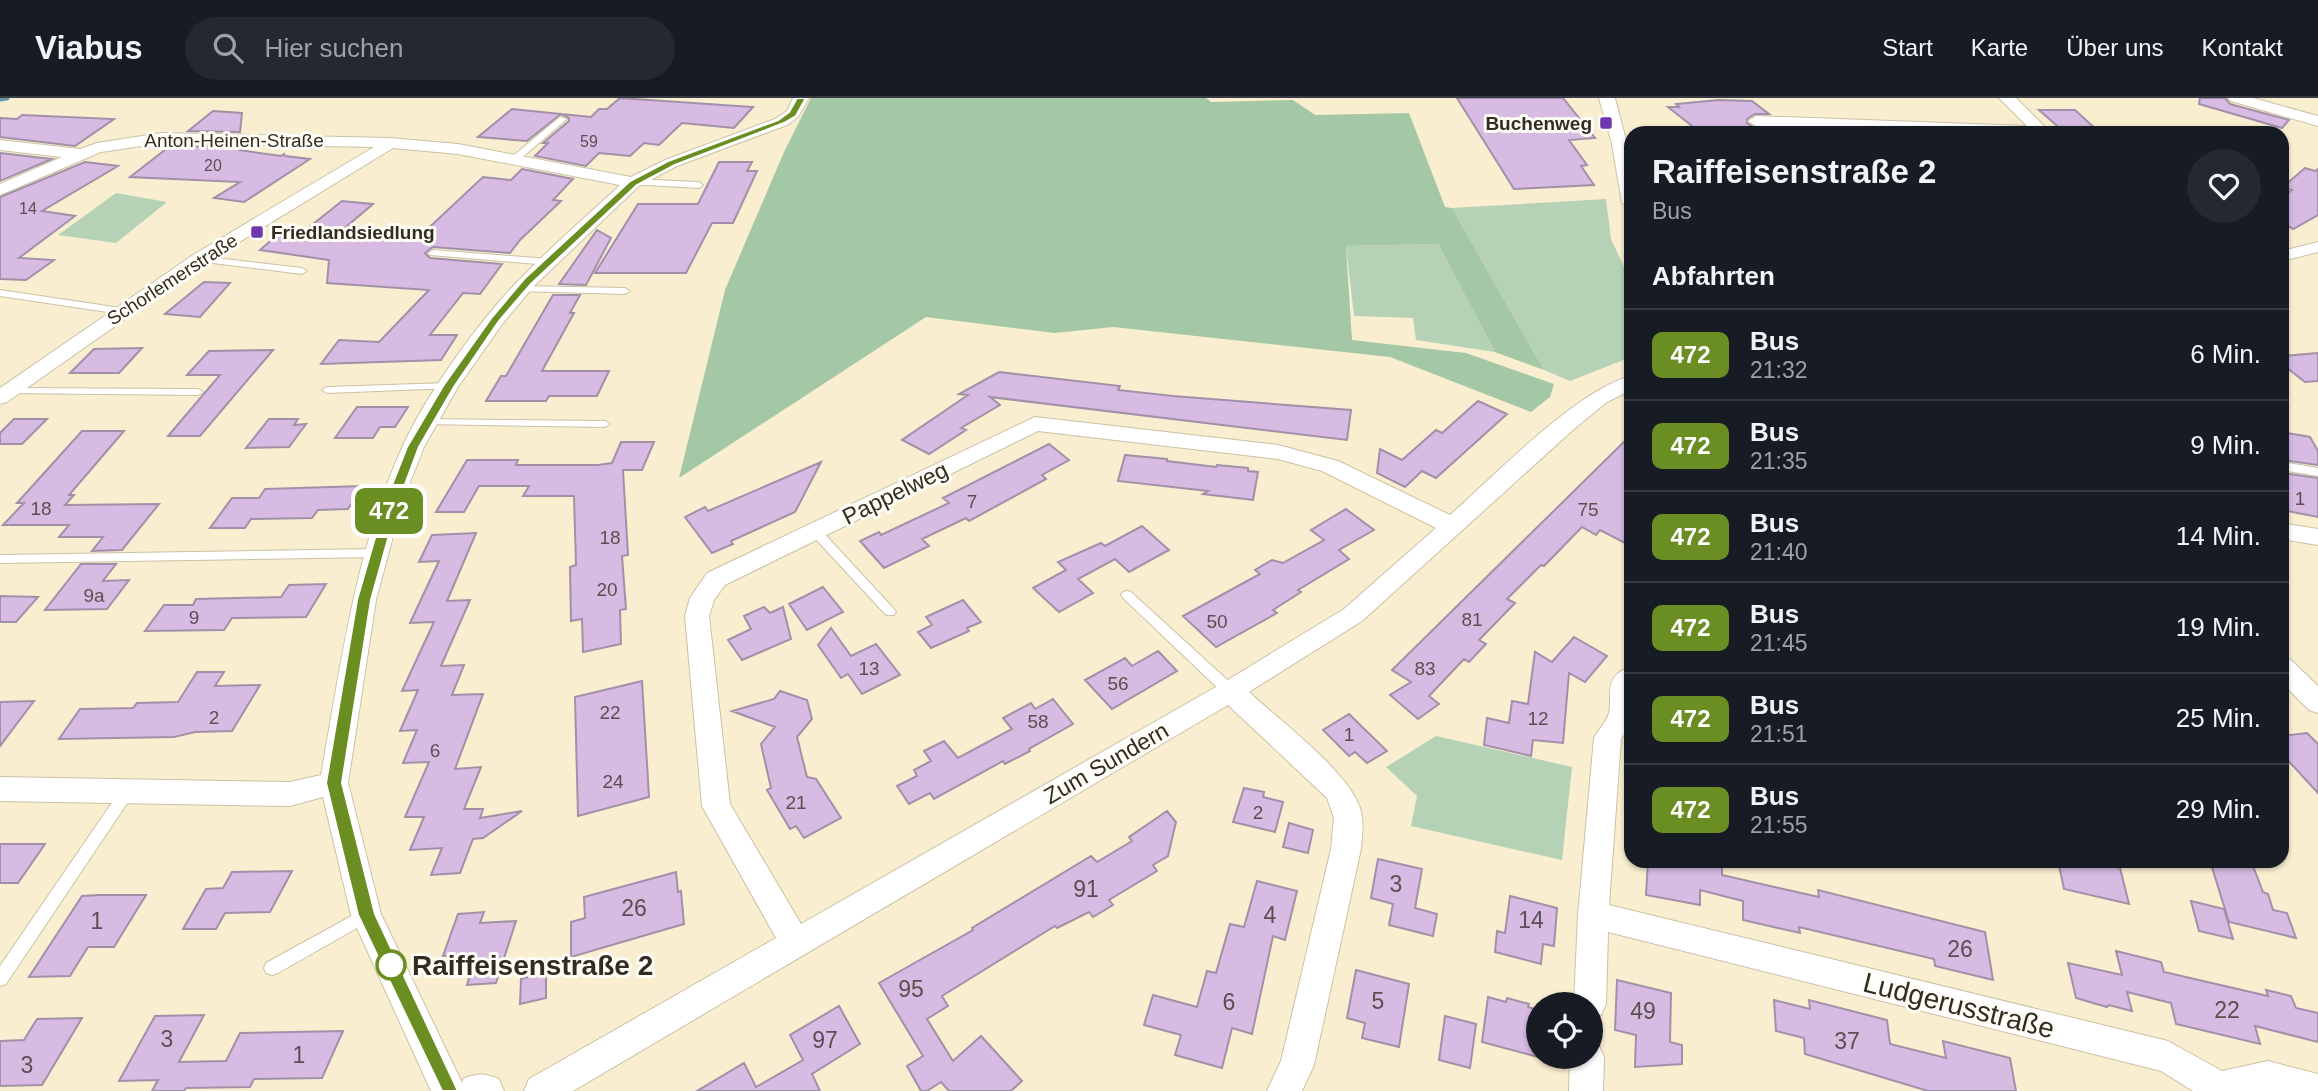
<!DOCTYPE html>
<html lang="de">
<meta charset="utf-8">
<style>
:root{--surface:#171b24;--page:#242831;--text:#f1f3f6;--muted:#9ea1a6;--line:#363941}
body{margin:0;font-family:Helvetica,sans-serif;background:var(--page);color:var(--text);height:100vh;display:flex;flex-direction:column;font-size:26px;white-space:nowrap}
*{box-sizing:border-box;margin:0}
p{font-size:23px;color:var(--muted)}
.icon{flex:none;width:38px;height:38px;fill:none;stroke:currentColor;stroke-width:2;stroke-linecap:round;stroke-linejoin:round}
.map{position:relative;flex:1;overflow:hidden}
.side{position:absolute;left:1624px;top:28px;width:665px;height:742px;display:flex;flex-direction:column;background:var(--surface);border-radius:21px;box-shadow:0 2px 5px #0004}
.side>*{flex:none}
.badge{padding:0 14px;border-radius:10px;font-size:24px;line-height:46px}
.buttons{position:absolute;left:1526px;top:894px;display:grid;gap:14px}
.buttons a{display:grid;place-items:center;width:77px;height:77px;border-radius:50%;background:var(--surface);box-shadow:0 2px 5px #0004;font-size:35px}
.map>.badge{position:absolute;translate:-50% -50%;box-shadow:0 0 0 4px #fff}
h2{padding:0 28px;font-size:26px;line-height:63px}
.round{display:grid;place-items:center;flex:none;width:74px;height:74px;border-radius:37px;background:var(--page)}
.head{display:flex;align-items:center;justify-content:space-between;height:119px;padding:0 28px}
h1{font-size:33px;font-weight:700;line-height:52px}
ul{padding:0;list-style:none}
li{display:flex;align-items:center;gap:21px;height:91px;padding:0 28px;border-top:2px solid var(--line)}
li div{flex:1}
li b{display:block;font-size:26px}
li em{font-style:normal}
li .badge{min-width:77px;font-weight:700;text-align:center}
header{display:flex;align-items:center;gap:42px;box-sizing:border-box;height:98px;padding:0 35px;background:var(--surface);border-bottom:2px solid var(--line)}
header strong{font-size:33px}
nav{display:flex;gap:38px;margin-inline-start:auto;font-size:24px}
.search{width:490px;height:63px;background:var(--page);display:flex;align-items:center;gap:18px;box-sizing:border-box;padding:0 24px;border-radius:38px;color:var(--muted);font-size:26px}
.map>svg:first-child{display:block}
.green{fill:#b5d2b6}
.forest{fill:#a4c8a5}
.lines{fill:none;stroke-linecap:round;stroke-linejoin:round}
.stream{stroke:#6698ad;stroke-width:5}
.building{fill:#d7bbe2;stroke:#a290a8;stroke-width:2}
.service-casing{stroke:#cbc1a4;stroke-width:2}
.minor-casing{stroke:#cbc1a4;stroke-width:2}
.service{fill:#fff;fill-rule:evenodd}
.minor{fill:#fff;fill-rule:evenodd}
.line{fill:#6b8e23;stroke:#fff;stroke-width:2}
.poi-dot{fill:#6f37ae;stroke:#fefcf6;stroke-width:2.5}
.stop-dot{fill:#fff;stroke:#6b8e23;stroke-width:3.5}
.labels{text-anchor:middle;stroke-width:6;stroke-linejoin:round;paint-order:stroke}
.far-number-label{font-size:16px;fill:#5a5051}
.far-poi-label{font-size:19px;font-weight:bold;fill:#312d21;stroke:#fefcf6;text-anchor:end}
.far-street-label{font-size:19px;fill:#312d21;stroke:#fefcf6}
.number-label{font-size:19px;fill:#5a5051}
.street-label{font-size:23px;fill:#312d21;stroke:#fefcf6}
.near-number-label{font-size:23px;fill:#5a5051}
.near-stop-label{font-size:28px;font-weight:bold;fill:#312d21;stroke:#fefcf6;text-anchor:start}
.near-street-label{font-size:28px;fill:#312d21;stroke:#fefcf6}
</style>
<header>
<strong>Viabus</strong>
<div class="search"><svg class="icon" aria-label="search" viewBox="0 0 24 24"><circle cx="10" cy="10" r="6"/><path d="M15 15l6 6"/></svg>Hier suchen</div>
<nav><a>Start</a><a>Karte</a><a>Über uns</a><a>Kontakt</a></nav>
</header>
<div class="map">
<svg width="2318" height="993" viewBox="0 0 2318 993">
<rect width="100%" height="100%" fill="#f9eed0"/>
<path class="green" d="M116 95 167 104 116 145 58 137Z
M1606 101 1611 141 1631 184V259L1570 283 1544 272 1452 110Z
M1438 146 1495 254 1416 242 1413 220 1354 218 1346 148Z
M1436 638 1572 669 1562 762 1411 728 1417 698 1386 669Z"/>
<path class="forest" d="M811 0H1206L1211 4 1293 2 1315 17 1409 15 1445 109 1452 110 1544 272 1495 254 1438 146 1346 148 1352 242 1466 255 1554 286 1550 299 1531 314 1390 259 1113 229 1055 235 926 219 679 380 725 192 784 54Z"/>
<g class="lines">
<path class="stream" d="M0 1 7 0"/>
</g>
<path class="building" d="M620 0 753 9 734 30 682 25 659 47 644 45 630 58 599 55 586 68 535 58 548 45H543L569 23V20L561 16 527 43 478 39 512 11 591 19 599 11H607Z
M1457 0H1563L1595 40 1569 42 1587 67 1581 68 1594 87 1514 91Z
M2200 0H2225L2230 6 2289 22 2282 30 2199 6Z
M1719 2 1752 3 1769 16H1755L1747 21V25L1756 31 1791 32 1795 35H1701L1668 9H1679L1676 6Z
M2039 12H2075L2098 33H2063Z
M213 13 242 15 240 34 188 33Z
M22 17 114 21 75 48 0 39V20L17 21Z
M170 48 239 49V52L281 58 284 56 285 58 310 61 244 104 214 100 240 84 130 79Z
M0 55 52 61 0 83Z
M85 64 118 68 42 113 75 118 19 160 54 162 26 182 0 181V99Z
M719 64H752L747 73H757L733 125H712L686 175H595L638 106H698Z
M2305 70 2315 73 2318 71V117L2293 131 2282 124V100L2292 92 2283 89Z
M522 71 573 81 553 102 561 103 520 142 510 155 433 149 425 155 430 160 502 166 480 196 463 195 430 237H457L441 262 321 266 339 242 379 244 429 192 327 185 329 162 260 152 283 132 303 134 342 103 373 106 346 129 362 130 356 136 418 140 483 79 511 82Z
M597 132 611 140 586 187 559 186Z
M204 184 230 185 200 219 165 216Z
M553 197H580L570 215H574L542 273H609L597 298H549L546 303H486L501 278H506Z
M142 250 119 275H70L94 251Z
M273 252 200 338H168L220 277H187L209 253Z
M2318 255V283L2305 284 2282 266V258Z
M999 274 1120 288 1118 292 1173 298 1351 312 1347 342 990 299 1000 307 961 330 966 332 929 356 902 342 968 297 959 296Z
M1478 303 1507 316 1436 380 1422 373 1405 389 1377 375 1380 351 1402 362 1436 332 1442 335Z
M357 309H408L395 329H380L373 340H335Z
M14 321H47L22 346H0V335Z
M269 321H298L294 327 306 326 289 349 246 350Z
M82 333H124L69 397H74L65 407 159 406 122 452 92 453 103 439H59L69 427H3L24 405H17Z
M2282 334 2310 339 2318 353V367L2282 362Z
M1631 337V448L1600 432 1596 437 1582 429 1544 468 1541 467 1507 501 1515 505 1479 542 1486 546 1469 564 1464 561 1429 598 1439 606 1418 621 1390 597 1411 584 1392 572Z
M621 344H654L642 372H623L628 457 622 458 626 511 620 512 621 546 583 554 582 521 571 523 570 469 576 467 574 398H523L529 388H479L464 414H436L467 362H518L516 367H598L612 365Z
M1049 346 1069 362 1042 377 1046 381 969 423 966 420 922 441 929 448 884 470 860 443 879 434 881 437 949 405 943 400Z
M1125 357 1167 361V363L1216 369 1217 367 1248 370V373L1258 374 1253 402 1203 396 1208 393 1118 383Z
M821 364 795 414 731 443 733 446 712 455 685 419 705 409 708 413Z
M2282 375 2318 380V419L2282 412Z
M363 388 348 411 318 412 312 420 251 421 245 430H210L232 400H259L265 391Z
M1346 411 1374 432 1339 452 1349 461 1298 492 1301 494 1273 512 1277 515 1216 549 1183 518 1260 476 1255 472 1272 462 1283 465 1324 442 1311 432Z
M1142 428 1169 452 1129 474 1115 461 1078 481 1093 495 1059 514 1033 490 1066 472 1058 464 1101 445 1105 448Z
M476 435 447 503 470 502 441 568 464 567 452 597 483 596 455 671 481 669 464 711H483L480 720 522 713 483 740 473 741 460 775 431 777 442 750 410 752 424 719H405L429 664 403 665 417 632 400 633 418 592 402 593 434 524 410 525 439 463 419 464 432 437Z
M81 466H116L103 483 129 482 107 511 45 512Z
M326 486 306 519 232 520 224 532 145 533 164 507H193L196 501 281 499 289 487Z
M823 489 843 514 807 532 789 506Z
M0 498 38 499 16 524H0Z
M963 502 981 524 967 530 969 533 931 550 918 534 932 527 926 519Z
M764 509 770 515 783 509 791 541 742 562 728 542 751 531 744 518Z
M831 530 851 558 876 546 900 577 862 596 848 576 841 580 818 547Z
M1574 539 1607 558 1585 584 1569 575 1563 645 1533 642 1531 658 1484 647 1487 620 1509 625 1512 603 1528 606 1535 554 1552 564Z
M1158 553 1177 573 1112 611 1085 582 1125 560 1132 568Z
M197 574H224L215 588 260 587 232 633 195 634 174 639 59 641 80 611 133 610 137 605 178 604Z
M642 583 649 699 578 718 575 599Z
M780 593 807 602 812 621 797 639 807 679 816 681 841 720 804 740 796 728 790 731 767 692 771 690 761 646 775 629 732 613 774 601Z
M1053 601 1073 626 1029 651 1030 653 1005 666 1003 663 934 701 930 695 909 706 897 688 917 678 914 672 931 663 924 653 944 643 958 660 1012 631 1003 620 1031 605 1035 611Z
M34 603 0 648V604Z
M1349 616 1387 653 1367 665 1355 654 1349 658 1323 632Z
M2307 635 2318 646V695L2282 656V638Z
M1244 690 1264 694 1263 699 1283 704 1275 734 1233 724Z
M1167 713 1176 724 1168 758 1153 767 1157 773 1109 802 1113 807 1093 819 1089 814 1057 830 1055 828 942 898 948 908 927 921 953 963 981 938 1022 983 1011 993H949L941 984 927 993H921L907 968 923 958 879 885 973 832 972 830 1091 758 1097 764 1132 743 1129 739Z
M1289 725 1313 732 1308 755 1283 749Z
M0 746H45L18 785H0Z
M1378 761 1422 771 1415 810 1437 816 1433 838 1389 827 1393 806 1371 800Z
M1648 763H1722V777L1819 799 1818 792 1985 834 1993 882 1935 868 1934 861 1799 829 1800 835 1743 822V803L1700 792V807L1646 797Z
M2058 763H2090L2120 770 2129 806 2064 791Z
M2210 763H2251L2263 794 2268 796 2273 812 2287 815 2296 840 2229 824Z
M292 773 270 814 225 815 216 831H183L206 791 223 790 232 774Z
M676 774 678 794 681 793 684 826 571 859V824L585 820 584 799Z
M1257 783 1297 793 1285 842 1273 838 1252 936 1232 930 1222 970 1175 957 1181 937 1144 927 1153 897 1197 909 1207 873 1216 875 1230 826 1244 829Z
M99 797H146L114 849H88L70 878 29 879 82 798Z
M1510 798 1557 810 1554 848 1543 846 1541 866 1495 854 1497 833 1505 835Z
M2191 803 2224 811 2233 841 2199 833Z
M484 814 480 825 516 823 496 885 467 887 476 856 443 858 458 816Z
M2116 853 2161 864 2164 874 2268 898 2266 892 2291 898 2296 910 2318 915V944L2255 928 2260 946 2176 926 2171 905 2127 894 2132 913 2109 907 2107 909 2076 900 2068 865 2122 877Z
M1356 872 1409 886 1399 949 1362 940 1365 925 1347 920Z
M546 874V900L520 906 521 881Z
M1617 882 1671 895 1670 944 1682 947V966L1635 969 1636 937 1615 932Z
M1488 899 1506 904 1507 900 1529 906 1528 909 1538 912V959L1482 944Z
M1774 902 1810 911 1809 902 1887 922 1890 946 1946 960 1943 943 2010 960 2016 993H1928L1805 956 1804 940 1776 933Z
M839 908 860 946 812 976 820 993H697L744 965 756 989 803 962 790 937Z
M204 917 179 964 226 963 240 935 343 933 322 980 254 981 250 989 186 990 184 993H152L158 982 119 983 155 918Z
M1445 918 1476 926 1470 970 1439 962Z
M82 920 42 987 0 988V943L24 942 37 921Z"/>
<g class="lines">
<defs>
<path id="service" d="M560 19 567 21 519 62H513V58Z
M633 81 699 84 703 87 699 90 630 86 629 84Z
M433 152 549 161 554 164 549 167 430 157 428 155Z
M199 158 302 170 307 173 302 176 196 163 194 161Z
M521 188 625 190 630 193 625 196 518 193 516 191Z
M0 192 121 210 126 213 121 216 0 198Z
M448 285 453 288 452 290 327 295 322 292 327 289Z
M10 290 198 291 203 294 198 297 6 295V291Z
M428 321 605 323 610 326 605 329 424 326 423 324Z
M2282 364 2318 370V378L2282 372Z
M815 429 819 430 894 511 896 514 894 517H886L811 436 809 433 811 430Z
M375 451 381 455 375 459 0 465V457Z
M1127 493 1131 494 1235 589 1237 593 1235 597H1225L1123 500 1121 497 1123 494Z
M127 688 132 690 134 694 132 698 6 886 0 888V868L122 690Z
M366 810 371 812 374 817 371 822 278 875 272 877 266 875 264 870 266 865Z"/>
<path id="minor" d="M793 0H809L798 19 787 27 677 68 639 88 535 187 503 225 458 289 424 349 402 405 376 502 348 685 381 816 462 985 463 981C477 975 485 975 499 981L504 993H431L351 817 323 699 290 708 0 703V679L290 684 321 677C341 566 355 455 401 352 424 299 482 218 523 178 554 146 588 117 620 87L458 56 393 50 205 165 7 304 0 306V290L193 157 374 49 161 45 101 54 0 97V86L62 59 0 52V42L80 51 97 45 161 35 390 40 458 46 631 79 665 62 775 21 787 13Z
M1599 0H1615L1631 61V110L1622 105 1612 46Z
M1999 0H2016L2051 35H1963L1756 28 1748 23 1756 18 2027 28Z
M2228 0H2253L2318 18V28L2231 3Z
M2318 144V154L2282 163V153Z
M1631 278V292L1607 304 1574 331 1362 523 1249 594C1279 622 1351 675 1361 713 1364 725 1362 738 1361 751L1314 967 1302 993H1267L1281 963 1331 751 1334 720 1327 700 1228 607 573 993H524L529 981 776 840 702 708 685 518 690 500 707 475 1035 319 1278 347 1338 363 1450 417C1493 379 1578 291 1631 278ZM1038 333 1278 361 1322 373 1436 430 1344 511 1221 586 801 826 730 706 709 518 714 502 725 487Z
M2282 425 2318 431V447L2282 441Z
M2282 559 2291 562 2318 588V615L2309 612 2282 585Z
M1631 569V626L1621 641 1609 807 2168 943 2222 973 2268 963 2318 976V993H2193L2161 973 1608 834 1606 906 1601 917 1591 921V906H1574L1578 817 1594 640C1598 632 1607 623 1609 615 1613 596 1602 578 1631 569Z
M1591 944 1599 948 1604 959 1603 993H1569L1570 959H1591Z"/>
</defs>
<use href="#service" class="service-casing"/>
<use href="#minor" class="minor-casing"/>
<use href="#service" class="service"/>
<use href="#minor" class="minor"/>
</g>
<path class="line" d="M797 0H806L796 18 784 25 675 67 637 87 531 186 499 223 454 289 419 349 398 405 371 502 342 685 375 816 458 993H442L358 817 326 685 357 502 385 405 407 349 443 288 492 219 524 181 630 83 668 63 778 22 789 14Z"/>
<g class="poi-dot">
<rect x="1599" y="18" width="14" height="14" rx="3.5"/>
<rect x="250" y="127" width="14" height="14" rx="3.5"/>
</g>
<circle class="stop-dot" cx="391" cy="867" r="14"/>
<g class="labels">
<g class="far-number-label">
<text x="589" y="49">59</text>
<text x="213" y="73">20</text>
<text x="28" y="116">14</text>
</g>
<g class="far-poi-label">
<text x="1592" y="32">Buchenweg</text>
<text x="271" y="141" text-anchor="start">Friedlandsiedlung</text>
</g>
<g class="far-street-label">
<text x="234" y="49">Anton-Heinen-Straße</text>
<text transform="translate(172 181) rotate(-33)" y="7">Schorlemerstraße</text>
</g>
<g class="number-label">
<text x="2300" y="407">1</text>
<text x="972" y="410">7</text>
<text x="41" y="417">18</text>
<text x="1588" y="418">75</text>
<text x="610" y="446">18</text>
<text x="607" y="498">20</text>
<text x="94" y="504">9a</text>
<text x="194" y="526">9</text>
<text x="1472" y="528">81</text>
<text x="1217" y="530">50</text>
<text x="869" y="577">13</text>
<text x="1425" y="577">83</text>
<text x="1118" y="592">56</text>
<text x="610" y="621">22</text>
<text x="214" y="626">2</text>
<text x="1538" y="627">12</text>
<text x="1038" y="630">58</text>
<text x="1349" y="643">1</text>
<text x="435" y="659">6</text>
<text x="613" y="690">24</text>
<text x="796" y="711">21</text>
<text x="1258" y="721">2</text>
</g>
<g class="street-label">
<text transform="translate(895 395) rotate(-26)" y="8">Pappelweg</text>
<text transform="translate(1106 665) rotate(-30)" y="8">Zum Sundern</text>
</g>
<g class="near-number-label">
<text x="1396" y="794">3</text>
<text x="1086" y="799">91</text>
<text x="634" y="818">26</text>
<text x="1270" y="825">4</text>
<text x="1531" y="830">14</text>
<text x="97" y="831">1</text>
<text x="1960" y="859">26</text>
<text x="911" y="899">95</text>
<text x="1378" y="911">5</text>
<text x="1229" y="912">6</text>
<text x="2227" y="920">22</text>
<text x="1643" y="921">49</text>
<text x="167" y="949">3</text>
<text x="825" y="950">97</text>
<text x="1847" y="951">37</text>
<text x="299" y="965">1</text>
<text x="27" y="975">3</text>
</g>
<g class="near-stop-label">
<text x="412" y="877">Raiffeisenstraße 2</text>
</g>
<g class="near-street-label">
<text transform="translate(1959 907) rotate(14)" y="10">Ludgerusstraße</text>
</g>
</g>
</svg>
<div class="buttons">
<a><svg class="icon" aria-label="locate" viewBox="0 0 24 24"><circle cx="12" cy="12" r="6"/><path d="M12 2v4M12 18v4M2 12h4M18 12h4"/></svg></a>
</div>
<b class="badge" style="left:389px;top:413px;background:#6b8e23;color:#fff">472</b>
<section class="side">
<div class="head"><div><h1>Raiffeisenstraße 2</h1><p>Bus</p></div><a class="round"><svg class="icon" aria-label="heart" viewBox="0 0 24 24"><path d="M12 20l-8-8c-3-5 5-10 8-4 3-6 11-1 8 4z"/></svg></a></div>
<h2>Abfahrten</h2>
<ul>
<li><span class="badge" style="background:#6b8e23;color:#fff">472</span><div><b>Bus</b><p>21:32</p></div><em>6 Min.</em></li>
<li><span class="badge" style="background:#6b8e23;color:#fff">472</span><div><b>Bus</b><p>21:35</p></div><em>9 Min.</em></li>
<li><span class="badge" style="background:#6b8e23;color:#fff">472</span><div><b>Bus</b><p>21:40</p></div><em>14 Min.</em></li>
<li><span class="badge" style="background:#6b8e23;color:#fff">472</span><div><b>Bus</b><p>21:45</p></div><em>19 Min.</em></li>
<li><span class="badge" style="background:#6b8e23;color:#fff">472</span><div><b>Bus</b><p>21:51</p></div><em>25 Min.</em></li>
<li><span class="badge" style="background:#6b8e23;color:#fff">472</span><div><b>Bus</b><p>21:55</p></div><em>29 Min.</em></li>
</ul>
</section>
</div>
